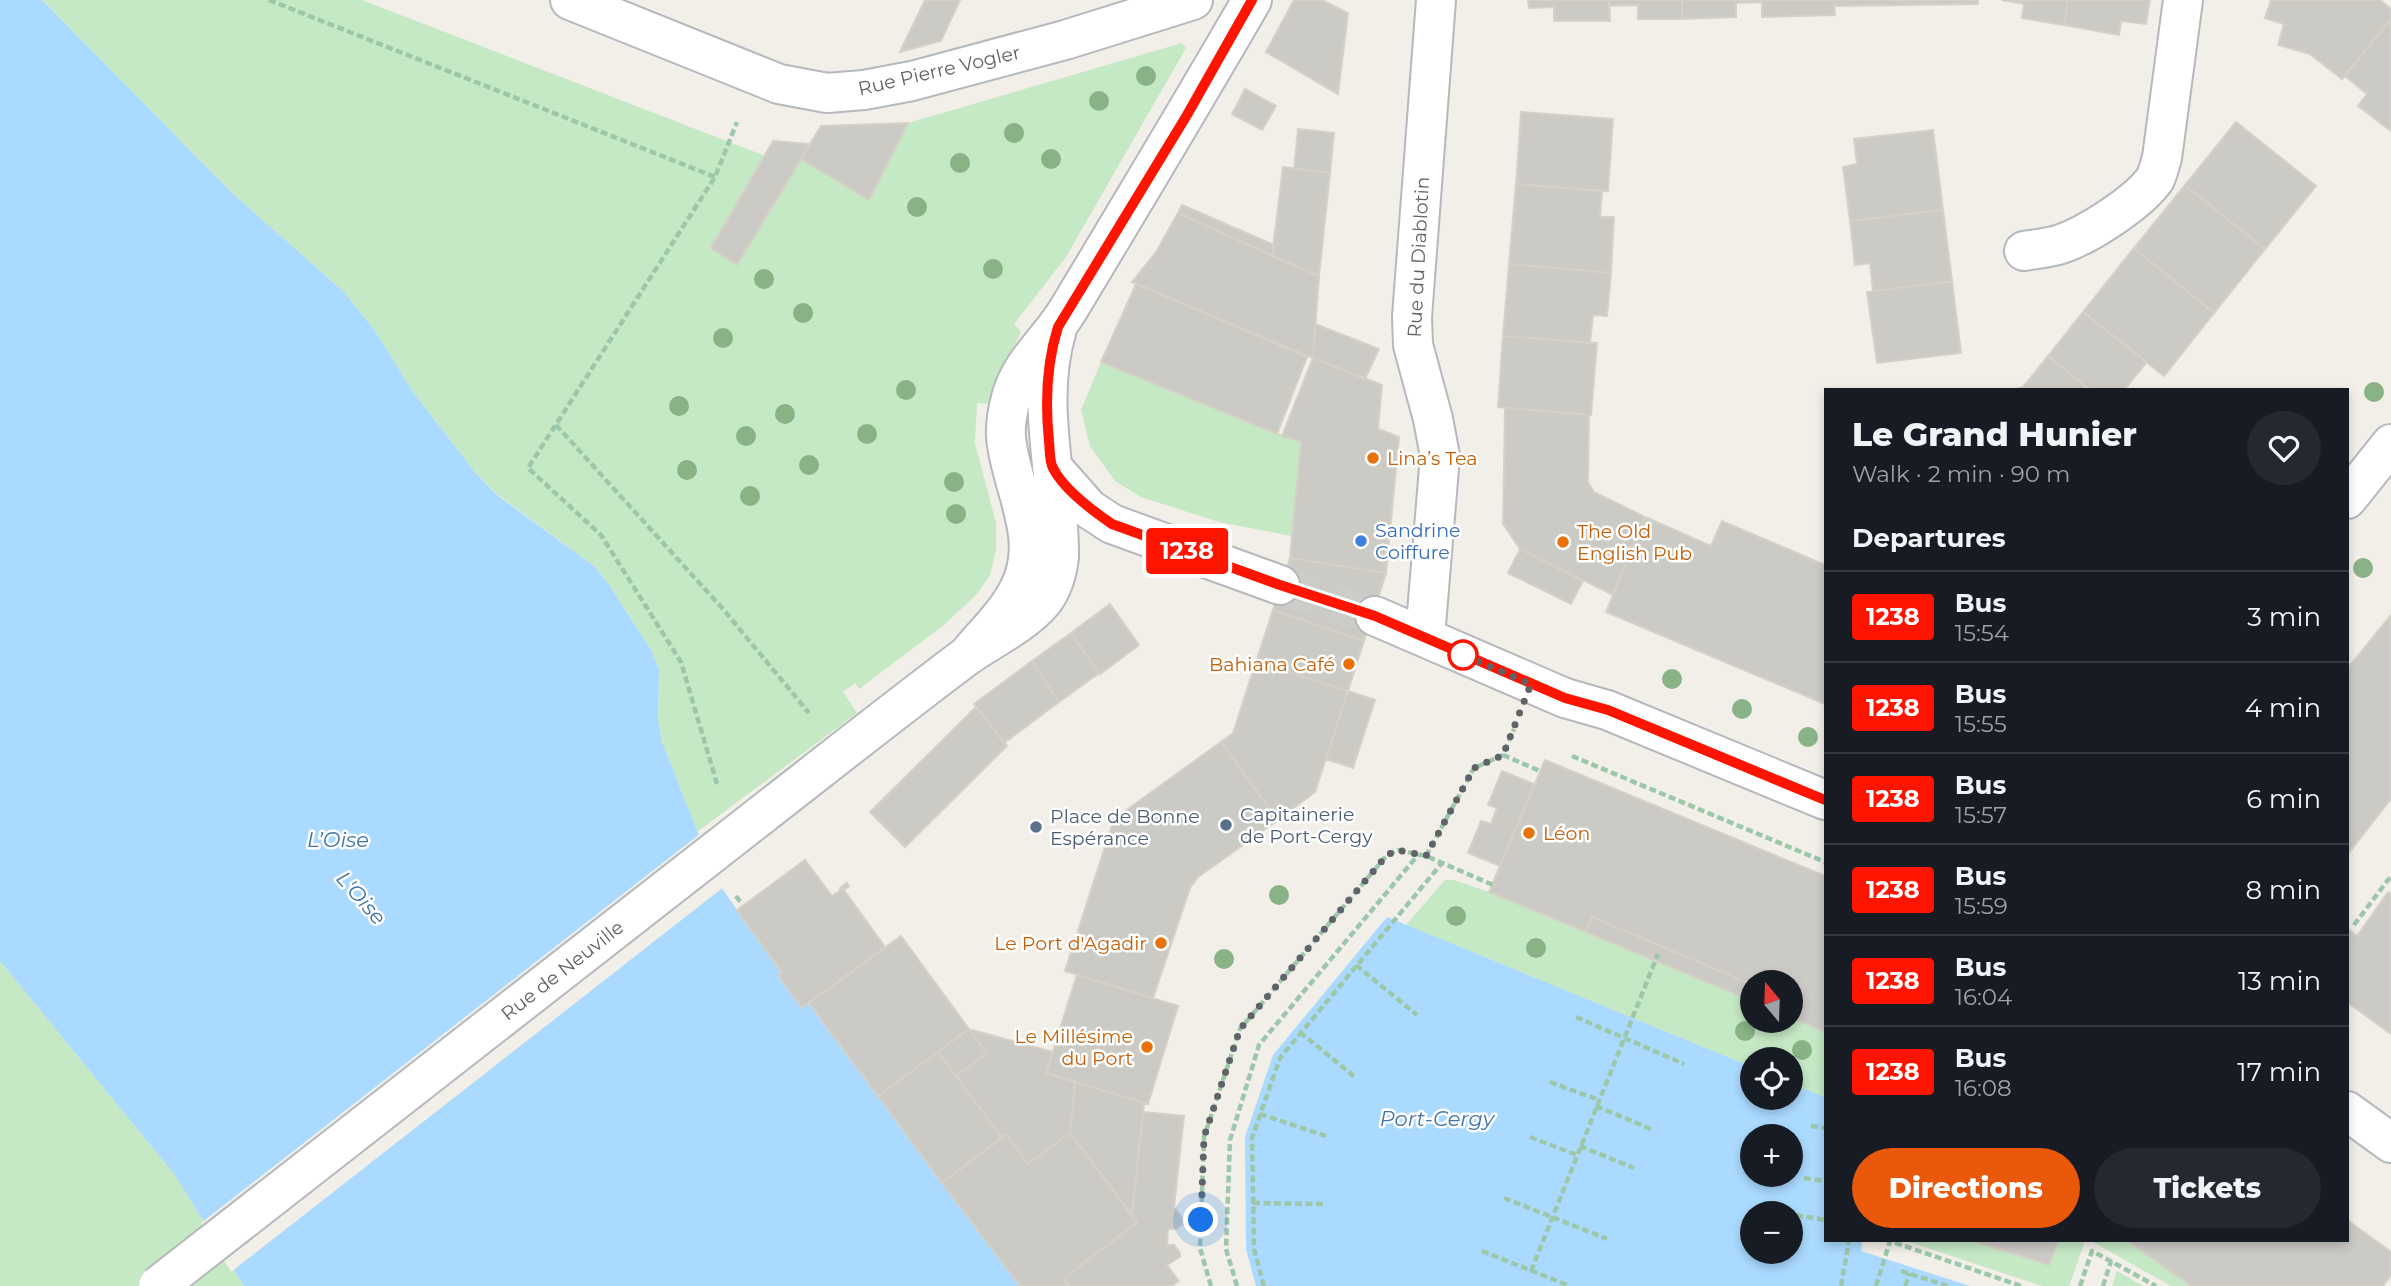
<!DOCTYPE html>
<meta charset="utf-8">
<style>
:root{--surface:#171b24;--page:#242831;--text:#f1f3f6;--muted:#9ea1a6;--line:#363941;--accent:#ea580c}
body{margin:0;font-family:Montserrat,sans-serif;background:var(--page);color:var(--text);height:100vh;display:flex;flex-direction:column;font-size:26px;white-space:nowrap}
*{box-sizing:border-box;margin:0}
p{font-size:23px;color:var(--muted)}
.icon{flex:none;width:38px;height:38px;fill:none;stroke:currentColor;stroke-width:2;stroke-linecap:round;stroke-linejoin:round}
.map{position:relative;flex:1;overflow:hidden}
.panel{position:absolute;left:1824px;top:388px;width:525px;height:854px;display:flex;flex-direction:column;background:var(--surface);border-radius:0px;box-shadow:0 4px 10px #0003}
.panel>*{flex:none}
.badge{padding:0 14px;border-radius:5px;font-size:24px;line-height:46px}
.needle{width:46px;rotate:341deg}
.buttons{position:absolute;left:1740px;top:970px;display:grid;gap:14px}
.buttons a{display:grid;place-items:center;width:63px;height:63px;border-radius:50%;background:var(--surface);box-shadow:0 4px 10px #0003;font-size:35px}
.you{position:absolute;width:35px;height:35px;margin:-18px;border:5px solid #fff;border-radius:50%;background:#1a73e8;box-shadow:0 0 0 10px #1a73e833}
.map>.badge{position:absolute;translate:-50% -50%;box-shadow:0 0 0 4px #fff}
h2{padding:0 28px;font-size:26px;line-height:63px}
.round{display:grid;place-items:center;flex:none;width:74px;height:74px;border-radius:37px;background:var(--page)}
.head{display:flex;align-items:center;justify-content:space-between;height:119px;padding:0 28px}
h1{font-size:33px;font-weight:800;line-height:52px}
.primary-button{display:flex;gap:14px;margin-top:auto;padding:14px 28px}
.primary-button a{flex:1;height:80px;border-radius:42px;background:var(--accent);color:#fff;font-size:28px;font-weight:800;line-height:80px;text-align:center}
.primary-button a+a{background:var(--page);color:var(--text)}
ul{padding:0;list-style:none}
li{display:flex;align-items:center;gap:21px;height:91px;padding:0 28px;border-top:2px solid var(--line)}
li div{flex:1}
li b{display:block;font-size:26px}
li em{font-style:normal}
li .badge{min-width:77px;font-weight:700;text-align:center}
.map>svg:first-child{display:block}
.green{fill:#c5e8c5}
.water{fill:#aadaff;fill-rule:evenodd}
.pier{fill:#f1efe8}
.building{fill:#cccac5;stroke:#d6d1c6;stroke-width:2}
.lines{fill:none;stroke-linecap:round;stroke-linejoin:round}
.minor-tunnel{stroke:#ccccc8;stroke-width:38;stroke-dasharray:38 19;stroke-linecap:butt}
.minor-casing{stroke:#b5b8bc;stroke-width:42}
.path{stroke:#9cc7a9;stroke-width:4.5;stroke-dasharray:7 3.5;stroke-linecap:butt}
.minor{stroke:#fff;stroke-width:38}
.minor-bridge-casing{stroke:#b5b8bc;stroke-width:42;stroke-linecap:butt}
.minor-bridge{stroke:#fff;stroke-width:38}
.tree{fill:#89b387}
.line-casing{stroke:#fff;stroke-width:16}
.line{stroke:#ff1400;stroke-width:10}
.walk{stroke:#5f6368;stroke-width:7;stroke-dasharray:0 12.6}
.food-dot{fill:#e8710a;stroke:#fff;stroke-width:2.5}
.shop-dot{fill:#3f7fe0;stroke:#fff;stroke-width:2.5}
.stop-dot{fill:#fff;stroke:#ff1400;stroke-width:3.5}
.service-dot{fill:#5c6f8a;stroke:#fff;stroke-width:2.5}
.labels{text-anchor:middle;stroke-width:5;stroke-linejoin:round;paint-order:stroke}
.street-label{font-size:19px;fill:#5f6368;stroke:#fff}
.food-label{font-size:19px;fill:#c56008;stroke:#fff;text-anchor:start}
.shop-label{font-size:19px;fill:#366cbe;stroke:#fff;text-anchor:start}
.service-label{font-size:19px;fill:#4e5e75;stroke:#fff;text-anchor:start}
.water-label{font-size:21px;font-style:italic;fill:#4174aa;stroke:#fff}
</style>
<div class="map">
<svg width="2391" height="1286" viewBox="0 0 2391 1286">
<rect width="100%" height="100%" fill="#f1efe8"/>
<path class="green" d="M42 0H362L765 156 737 264 801 159 869 200 908 123 1182 43 1186 48 1066 257 1014 324 1021 332 1002 370 993 404 977 403 975 443 996 523V549L990 575 976 595 945 624 859 689 855 683 843 692 857 713 697 832 662 742 658 720 659 669 651 650 608 583 594 566 497 494 474 471 413 392 375 331 343 291 232 193Z
M1101 362 1301 442 1292 536 1219 522 1141 497 1115 481 1090 446 1081 410Z
M1445 880H1454L1489 892 1752 1001V1020H1790V1017L1825 1032V1097L1790 1083V1059H1752V1067L1406 925Z
M0 961 174 1174 244 1286H0Z
M1906 1241H1974L2049 1265 2058 1241H2085L2069 1286H2042Z
M2091 1241H2128L2191 1286H2171Z
M2117 1271 2143 1286H2112Z"/>
<path class="water" d="M0 0H42L232 193 343 291 375 331 413 392 474 471 497 495 594 566 608 583 651 650 659 669 658 720 662 742 712 869 723 890 782 973 779 975 802 1008 809 1003 1020 1286H244L174 1174 0 961Z
M1387 917 1752 1067V1097H1790V1083L1825 1097V1241H1862L1861 1251 1970 1286H1256L1246 1249 1245 1137 1273 1055ZM1752 1136H1790V1174H1752ZM1752 1213H1790V1251H1752Z"/>
<path class="pier" d="M701 833 725 886 231 1272 201 1223Z"/>
<path class="building" d="M925 0H960L941 41 900 52Z
M1294 0H1322L1348 13 1338 94 1266 52Z
M1528 0H1609L1610 21H1554V7L1529 8Z
M1609 0H1682V19H1638V5L1609 6Z
M1682 0H1762V2L1736 3V17L1682 19Z
M1762 0H1834L1835 15 1762 17Z
M1834 0H1905L1906 5 1834 6Z
M1905 0H1978V4L1906 5Z
M2002 0H2068L2064 25 2022 18 2024 4Z
M2068 0H2150L2146 24 2121 21 2119 35 2064 25Z
M2271 0H2380L2391 9V19L2342 79 2310 54 2278 45 2284 24 2265 18Z
M2391 19V131L2358 106 2367 94 2345 76Z
M1245 89 1276 106 1262 130 1232 114Z
M1521 112 1613 119 1608 191 1516 184Z
M2236 122 2316 186 2265 249 2185 185Z
M908 123 869 200 801 159 821 126Z
M1298 129 1334 133 1330 173 1294 169Z
M1933 130 1943 210 1850 221 1843 167 1857 164 1854 139Z
M773 141 810 144 737 265 711 248Z
M1283 167 1330 173 1319 276 1272 256Z
M1516 184 1602 191 1600 217H1614L1611 273 1509 264Z
M2185 185 2265 249 2214 313 2134 248Z
M1182 205 1274 245 1272 256 1178 213Z
M1943 210 1952 281 1873 291 1870 263 1855 265 1850 221Z
M1178 213 1319 276 1313 358 1132 282 1156 252Z
M2134 248 2214 313 2164 376 2083 312Z
M1509 264 1611 273 1607 316 1593 315 1590 343 1503 336Z
M1952 281 1961 353 1877 363 1867 292Z
M1136 284 1307 357 1277 434 1101 362Z
M2083 312 2147 362 2124 390H2091L2048 356Z
M1315 324 1379 349 1365 379 1313 358Z
M1503 336 1597 343 1591 415 1498 407Z
M2048 356 2085 386 2082 390H2013L2023 387Z
M1313 358 1382 385 1378 429 1399 437 1386 573 1290 558 1301 442 1282 436Z
M1505 408 1589 415 1588 482 1594 492 1645 517 1613 595 1520 549 1503 524Z
M1645 517 1711 546 1722 521 1825 565V704L1606 612Z
M1520 549 1583 581 1571 604 1508 573Z
M1290 558 1386 573 1364 641 1273 610Z
M1110 604 1139 645 1100 674 1071 633Z
M1273 610 1364 641 1348 691 1256 662Z
M2391 615V799L2347 855V669Z
M1071 633 1099 673 1059 702 1032 661Z
M1032 661 1059 702 1004 743 974 704Z
M1256 662 1348 691 1315 792 1278 820 1221 742 1233 733Z
M1348 691 1375 700 1353 768 1326 759Z
M976 707 1007 746 905 847 870 812Z
M1221 742 1278 820 1198 877 1190 888 1153 998 1065 971 1114 819Z
M1545 760 1825 876V1032L1790 1017V982H1752V1001L1745 998 1751 984 1592 917 1586 932 1489 892Z
M1502 771 1534 784 1500 866 1468 853 1481 821 1491 824 1497 808 1488 805Z
M805 860 832 896 842 889 840 888 847 883 849 886 844 890 885 947 802 1008 778 975 782 973 737 910Z
M2388 892 2391 894V1034L2347 1002V928L2357 936Z
M1592 917 1751 984 1745 998 1586 932Z
M901 936 969 1029 878 1096 809 1003Z
M1077 975 1178 1006 1148 1104 1046 1073Z
M969 1029 987 1054 956 1076 938 1052Z
M969 1029 1053 1052 1046 1073 1075 1082 1070 1133 1028 1164 1006 1134 1002 1138 938 1052Z
M938 1052 1002 1138 942 1183 878 1096Z
M1075 1082 1144 1103 1132 1215 1070 1133Z
M1143 1112 1184 1116 1174 1207 1183 1219V1224L1176 1229H1168L1167 1245H1174L1180 1253V1257L1167 1265 1179 1281 1172 1286H1070L1064 1278 1137 1223 1132 1215Z
M1070 1133 1137 1223 1064 1278 1063 1280 1068 1286H1020L942 1183 1006 1134 1028 1164Z
M2347 1220 2391 1252V1275L2383 1286H2191L2128 1241H2347Z
M1974 1241H2058L2049 1265Z"/>
<g class="lines">
<path class="minor-tunnel" d="M1280 585 1375 616"/>
<defs>
<path id="minor" d="M570 0 779 84 827 93 864 90 912 81 1065 40 1193 0
M2024 251C2036 249 2049 248 2061 244 2088 235 2139 202 2155 179 2158 173 2160 164 2162 158L2183 0
M1052 467 1089 509 1112 524 1280 585
M2347 499 2391 444
M1375 616 1565 698 1607 710 1825 800
M1425 637 1440 456 1433 419 1413 345 1412 317 1436 0
M967 656C984 635 1007 614 1019 589 1044 541 1014 493 1007 445 1004 430 1007 413 1011 398 1020 363 1050 340 1068 310 1130 207 1192 104 1252 0
M760 816C828 763 895 710 964 658 989 640 1022 625 1042 602 1053 589 1057 574 1059 557 1060 481 1034 405 1057 329
M2347 1111 2391 1143"/>
</defs>
<use href="#minor" class="minor-casing"/>
<path class="path" d="M269 0 715 177
M556 425 723 609 809 713
M1503 755 1540 771
M1572 756 1825 862
M717 784 681 662 601 535 528 468 715 177 737 122
M1426 856 1474 768 1503 755 1514 729
M736 896 742 904
M2354 925 2391 876
M1356 965 1417 1015
M1576 1017 1684 1064
M1300 1032 1356 1078
M1550 1082 1599 1100
M1596 1106 1653 1130
M1260 1114 1326 1136
M1811 1126 1825 1128
M1530 1137 1577 1155
M1580 1146 1634 1168
M1804 1178 1825 1181
M1504 1198 1607 1239
M1253 1203 1326 1204
M1796 1215 1825 1220
M1482 1251 1570 1286
M1531 1271 1658 954
M1901 1271 1948 1286
M1211 1286 1200 1248 1204 1137 1240 1029 1387 855 1398 850 1426 856 1493 885
M1237 1286 1226 1249 1230 1140 1259 1045 1418 855
M1264 1286 1254 1249 1252 1138 1280 1058 1442 863
M1841 1286 1849 1241
M1876 1286 1890 1241 2021 1286
M1905 1286 1910 1273
M2080 1286 2092 1251 2156 1286
M2103 1286 2111 1261"/>
<use href="#minor" class="minor"/>
<defs>
<path id="minor-bridge" d="M158 1286 760 816"/>
</defs>
<use href="#minor-bridge" class="minor-bridge-casing"/>
<use href="#minor-bridge" class="minor-bridge"/>
</g>
<g class="tree">
<circle cx="1146" cy="76" r="10"/>
<circle cx="1099" cy="101" r="10"/>
<circle cx="1014" cy="133" r="10"/>
<circle cx="1051" cy="159" r="10"/>
<circle cx="960" cy="163" r="10"/>
<circle cx="917" cy="207" r="10"/>
<circle cx="993" cy="269" r="10"/>
<circle cx="764" cy="279" r="10"/>
<circle cx="803" cy="313" r="10"/>
<circle cx="723" cy="338" r="10"/>
<circle cx="906" cy="390" r="10"/>
<circle cx="2374" cy="392" r="10"/>
<circle cx="679" cy="406" r="10"/>
<circle cx="785" cy="414" r="10"/>
<circle cx="867" cy="434" r="10"/>
<circle cx="746" cy="436" r="10"/>
<circle cx="809" cy="465" r="10"/>
<circle cx="687" cy="470" r="10"/>
<circle cx="954" cy="482" r="10"/>
<circle cx="750" cy="496" r="10"/>
<circle cx="956" cy="514" r="10"/>
<circle cx="2363" cy="568" r="10"/>
<circle cx="1672" cy="679" r="10"/>
<circle cx="1742" cy="709" r="10"/>
<circle cx="1808" cy="737" r="10"/>
<circle cx="1279" cy="895" r="10"/>
<circle cx="1456" cy="916" r="10"/>
<circle cx="1536" cy="948" r="10"/>
<circle cx="1224" cy="959" r="10"/>
<circle cx="1745" cy="1031" r="10"/>
<circle cx="1802" cy="1050" r="10"/>
</g>
<g class="lines">
<defs>
<path id="line" d="M1252 0 1187 115 1058 327C1046 365 1045 402 1049 441 1050 449 1049 461 1053 468 1063 488 1093 511 1112 524L1280 585 1375 616 1565 698 1608 710 1825 800"/>
</defs>
<use href="#line" class="line-casing"/>
<use href="#line" class="line"/>
<path class="walk" d="M1201 1220 1204 1137 1240 1029 1387 855 1398 850 1426 856 1474 768 1503 755 1531 684 1463 655"/>
</g>
<g class="food-dot">
<circle cx="1373" cy="458" r="7"/>
<circle cx="1563" cy="542" r="7"/>
<circle cx="1349" cy="664" r="7"/>
<circle cx="1529" cy="833" r="7"/>
<circle cx="1161" cy="943" r="7"/>
<circle cx="1147" cy="1047" r="7"/>
</g>
<circle class="shop-dot" cx="1361" cy="541" r="7"/>
<circle class="stop-dot" cx="1463" cy="655" r="14"/>
<g class="service-dot">
<circle cx="1226" cy="825" r="7"/>
<circle cx="1036" cy="827" r="7"/>
</g>
<g class="labels">
<g class="street-label">
<text transform="translate(939 70) rotate(-13)" y="7">Rue Pierre Vogler</text>
<text transform="translate(1418 257) rotate(-87)" y="7">Rue du Diablotin</text>
<text transform="translate(562 970) rotate(-38)" y="7">Rue de Neuville</text>
</g>
<g class="food-label">
<text x="1387" y="465">Lina’s Tea</text>
<text x="1577" y="538">The Old<tspan x="1577" dy="22">English Pub</tspan></text>
<text x="1335" y="671" text-anchor="end">Bahiana Café</text>
<text x="1543" y="840">Léon</text>
<text x="1147" y="950" text-anchor="end">Le Port d'Agadir</text>
<text x="1133" y="1043" text-anchor="end">Le Millésime<tspan x="1133" dy="22">du Port</tspan></text>
</g>
<g class="shop-label">
<text x="1375" y="537">Sandrine<tspan x="1375" dy="22">Coiffure</tspan></text>
</g>
<g class="service-label">
<text x="1240" y="821">Capitainerie<tspan x="1240" dy="22">de Port-Cergy</tspan></text>
<text x="1050" y="823">Place de Bonne<tspan x="1050" dy="22">Espérance</tspan></text>
</g>
<g class="water-label">
<text x="338" y="847">L’Oise</text>
<text transform="translate(361 898) rotate(49)" y="7">L'Oise</text>
<text x="1437" y="1126">Port-Cergy</text>
</g>
</g>
</svg>
<div class="buttons">
<a><svg class="needle" viewBox="-14 -14 28 28"><path d="M0-13l5 13h-10z" fill="#e53935"/><path d="M0 13l5-13h-10z" fill="#9ea1a6"/></svg></a>
<a><svg class="icon" aria-label="locate" viewBox="0 0 24 24"><circle cx="12" cy="12" r="6"/><path d="M12 2v4M12 18v4M2 12h4M18 12h4"/></svg></a>
<a>+</a>
<a>−</a>
</div>
<div class="you" style="left:1201px;top:1220px"></div>
<b class="badge" style="left:1187px;top:551px;background:#ff1400;color:#fff">1238</b>
<section class="panel">
<div class="head"><div><h1>Le Grand Hunier</h1><p>Walk · 2 min · 90 m</p></div><a class="round"><svg class="icon" aria-label="heart" viewBox="0 0 24 24"><path d="M12 20l-8-8c-3-5 5-10 8-4 3-6 11-1 8 4z"/></svg></a></div>
<h2>Departures</h2>
<ul>
<li><span class="badge" style="background:#ff1400;color:#fff">1238</span><div><b>Bus</b><p>15:54</p></div><em>3 min</em></li>
<li><span class="badge" style="background:#ff1400;color:#fff">1238</span><div><b>Bus</b><p>15:55</p></div><em>4 min</em></li>
<li><span class="badge" style="background:#ff1400;color:#fff">1238</span><div><b>Bus</b><p>15:57</p></div><em>6 min</em></li>
<li><span class="badge" style="background:#ff1400;color:#fff">1238</span><div><b>Bus</b><p>15:59</p></div><em>8 min</em></li>
<li><span class="badge" style="background:#ff1400;color:#fff">1238</span><div><b>Bus</b><p>16:04</p></div><em>13 min</em></li>
<li><span class="badge" style="background:#ff1400;color:#fff">1238</span><div><b>Bus</b><p>16:08</p></div><em>17 min</em></li>
</ul>
<div class="primary-button"><a>Directions</a><a>Tickets</a></div>
</section>
</div>
